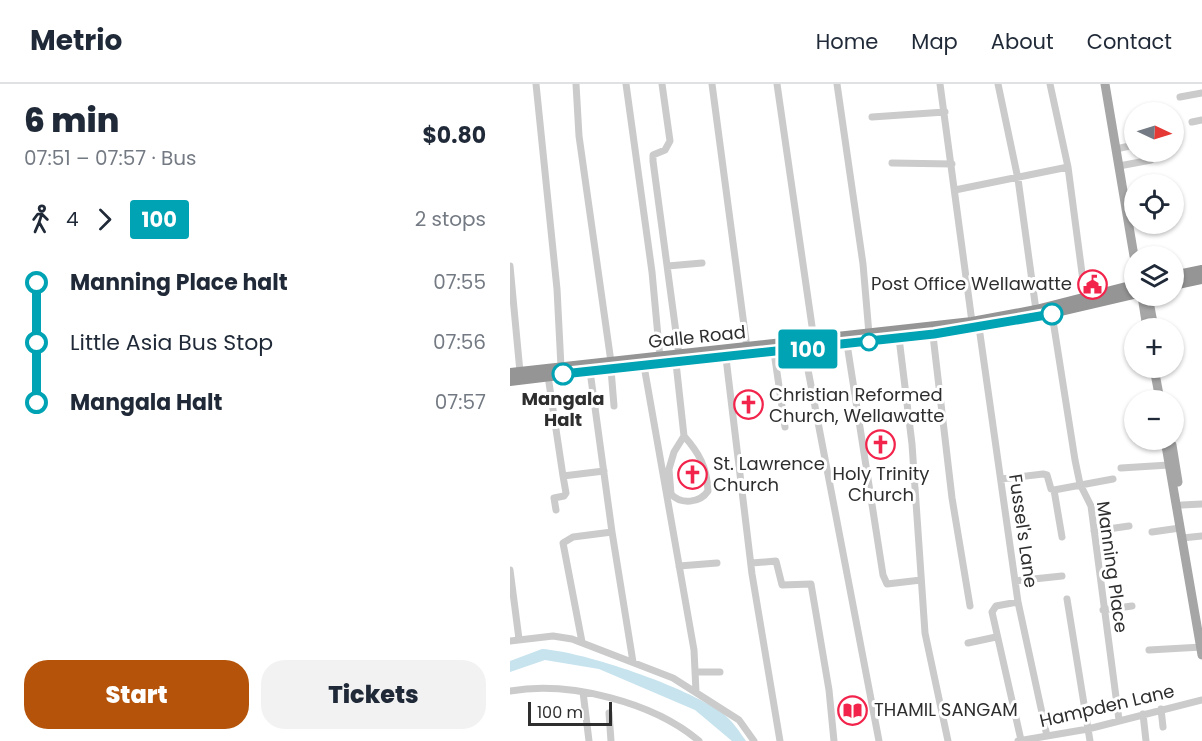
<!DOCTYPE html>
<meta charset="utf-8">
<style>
:root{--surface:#fff;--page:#f2f2f3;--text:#1f2937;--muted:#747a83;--line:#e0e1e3;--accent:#b45309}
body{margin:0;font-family:Poppins,sans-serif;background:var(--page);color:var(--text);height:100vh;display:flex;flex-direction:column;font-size:22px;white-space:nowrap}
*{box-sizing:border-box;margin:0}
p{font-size:20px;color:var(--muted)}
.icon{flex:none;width:33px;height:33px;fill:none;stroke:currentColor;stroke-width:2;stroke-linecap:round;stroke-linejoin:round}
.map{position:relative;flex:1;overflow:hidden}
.drawer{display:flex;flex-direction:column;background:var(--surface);width:510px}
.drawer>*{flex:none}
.badge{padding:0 12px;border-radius:4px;font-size:21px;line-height:39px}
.needle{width:39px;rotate:94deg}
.buttons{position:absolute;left:614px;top:18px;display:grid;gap:12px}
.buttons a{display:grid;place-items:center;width:60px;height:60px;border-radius:50%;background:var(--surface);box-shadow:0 2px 4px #0004;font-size:30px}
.scale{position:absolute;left:18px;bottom:15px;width:84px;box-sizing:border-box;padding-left:6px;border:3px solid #2e2e2e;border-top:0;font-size:16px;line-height:21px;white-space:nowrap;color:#2e2e2e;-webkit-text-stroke:4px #fff;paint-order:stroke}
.map>.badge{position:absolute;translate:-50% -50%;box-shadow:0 0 0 3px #fff}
.legs{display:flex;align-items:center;gap:9px;height:66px;padding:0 24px;font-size:20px}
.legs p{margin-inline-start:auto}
.head{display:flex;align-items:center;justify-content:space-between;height:102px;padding:0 24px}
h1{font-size:33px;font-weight:800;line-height:45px}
.primary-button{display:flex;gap:12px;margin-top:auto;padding:12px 24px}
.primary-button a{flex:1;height:69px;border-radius:24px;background:var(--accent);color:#fff;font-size:24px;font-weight:800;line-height:69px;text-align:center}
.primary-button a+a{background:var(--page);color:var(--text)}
ul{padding:0 24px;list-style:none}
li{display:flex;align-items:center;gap:21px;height:60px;font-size:22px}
li i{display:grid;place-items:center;width:9px;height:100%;margin:0 8px;background:currentColor}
li i::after{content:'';width:15px;height:15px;margin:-8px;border:4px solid;border-radius:50%;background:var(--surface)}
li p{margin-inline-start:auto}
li:first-child i{background:linear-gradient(#0000 50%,currentColor 0)}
li:last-child i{background:linear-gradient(currentColor 50%,#0000 0)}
header{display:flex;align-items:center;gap:36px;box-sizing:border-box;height:84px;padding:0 30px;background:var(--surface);border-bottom:2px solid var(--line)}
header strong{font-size:28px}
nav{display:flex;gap:33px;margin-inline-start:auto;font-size:21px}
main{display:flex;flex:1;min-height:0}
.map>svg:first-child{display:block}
.water{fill:#c6e3ee}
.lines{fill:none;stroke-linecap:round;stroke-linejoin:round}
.minor{stroke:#cbcbcb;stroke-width:7}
.major{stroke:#a6a6a6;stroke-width:9}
.highway{stroke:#959595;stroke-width:10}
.line-1-casing{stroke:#fff;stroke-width:14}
.line-1{stroke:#00a3b4;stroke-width:9}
.stop-1-dot{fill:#fff;stroke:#00a3b4;stroke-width:3}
.labels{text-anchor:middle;stroke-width:6;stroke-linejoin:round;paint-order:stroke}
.poi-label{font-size:18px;fill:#2e2e2e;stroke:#fff;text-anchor:start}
.street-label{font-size:18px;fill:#2e2e2e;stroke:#fff}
.stop-label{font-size:18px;font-weight:bold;fill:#2e2e2e;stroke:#fff}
</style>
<header>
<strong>Metrio</strong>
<nav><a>Home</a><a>Map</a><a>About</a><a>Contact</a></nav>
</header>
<main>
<section class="drawer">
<div class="head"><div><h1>6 min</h1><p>07:51 – 07:57 · Bus</p></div><b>$0.80</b></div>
<div class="legs"><svg class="icon" aria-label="walk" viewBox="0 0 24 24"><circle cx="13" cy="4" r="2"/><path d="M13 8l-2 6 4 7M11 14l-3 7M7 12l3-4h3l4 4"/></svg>4<svg class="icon" aria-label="forward" viewBox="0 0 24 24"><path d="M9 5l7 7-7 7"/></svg><b class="badge" style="background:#00a3b4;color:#fff">100</b><p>2 stops</p></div>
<ul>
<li><i style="color:#00a3b4"></i><b>Manning Place halt</b><p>07:55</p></li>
<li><i style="color:#00a3b4"></i><span>Little Asia Bus Stop</span><p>07:56</p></li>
<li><i style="color:#00a3b4"></i><b>Mangala Halt</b><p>07:57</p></li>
</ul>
<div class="primary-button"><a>Start</a><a>Tickets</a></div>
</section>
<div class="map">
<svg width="692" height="657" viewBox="0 0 692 657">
<rect width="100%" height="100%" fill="#fff"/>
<path class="water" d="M32 565C75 568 177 603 212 629 222 636 229 647 236 657H222L185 626 89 585 35 576 0 588V577Z"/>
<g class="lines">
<path class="minor" d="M26 0 47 205 51 283
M66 0 69 52 101 278
M116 0 142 188 150 274
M152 0 160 57 155 66 143 71V77L169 271
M202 0 237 264
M267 0 304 256
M327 0 353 180 359 250
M430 0 462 238
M488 0 508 95 526 226
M540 0 558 83 575 212
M670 13 692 9
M362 33 435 28
M682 38 692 36
M606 65 624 61
M382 79 442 80
M609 82 641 76
M445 106 558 83
M0 182 10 288
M158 182 192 179
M542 230 565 376 570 400 581 422 609 636
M422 243 442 414 460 522
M469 243 508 518 537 652
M389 254 402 360 415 549 438 657
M337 260 373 491 377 500 411 496
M294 265 369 657
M264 268 275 343
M216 274 242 490 270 657
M166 279 174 352 164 368 159 385 161 410C171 421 190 419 198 407 197 383 189 369 174 352
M134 282 184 566 186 608
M101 285 104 322
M80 287 102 448 123 578
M38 292 53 392 94 387
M611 384 659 381
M491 395 533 390 537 391 541 405 544 406 603 395
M544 406 552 453
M672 421 692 420
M46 426 44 414 54 412 56 409 53 392
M584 447 619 442
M642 448 670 444
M672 454 692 452
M242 479 266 477 272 501 301 500 319 606 324 657
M169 482 207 479
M0 486 9 555
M505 497 552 492
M557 515 580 657
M508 518 486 522 482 528 511 656
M593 526 622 522
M0 557 43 552 62 555 163 594 229 636 244 657
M72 558 53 459 63 453 102 448
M458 559 486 553
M639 566 692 563
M186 588H210
M0 607C60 597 143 618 189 657
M73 608 79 657
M651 625 653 643
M99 629 101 657
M633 630 636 657
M508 657 578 645 692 616"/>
<path class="major" d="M595 0 624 172
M632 212 637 244
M638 212 644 244
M644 284 650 316
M655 356 692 571
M662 361 668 398"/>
<path class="highway" d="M663 192 692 186
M663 201 692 195
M433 249 508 237 624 210
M266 268 376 255
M186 277 236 271
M0 289 462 238 526 226 624 201
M0 297 66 289"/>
</g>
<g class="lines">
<defs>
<path id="line-1" d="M53 290 424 250 542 230"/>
</defs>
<use href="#line-1" class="line-1-casing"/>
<use href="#line-1" class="line-1"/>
</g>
<defs>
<symbol id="civic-ring" viewBox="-11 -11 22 22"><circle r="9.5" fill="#fff" stroke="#f2244c" stroke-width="1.5"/><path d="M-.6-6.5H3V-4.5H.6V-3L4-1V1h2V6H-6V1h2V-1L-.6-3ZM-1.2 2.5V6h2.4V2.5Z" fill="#f2244c"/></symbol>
<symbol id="church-ring" viewBox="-11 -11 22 22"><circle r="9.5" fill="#fff" stroke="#f2244c" stroke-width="1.5"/><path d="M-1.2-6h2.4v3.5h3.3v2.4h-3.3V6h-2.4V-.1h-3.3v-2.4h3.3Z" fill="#f2244c"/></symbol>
<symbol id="library-ring" viewBox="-11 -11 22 22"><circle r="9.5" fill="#fff" stroke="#f2244c" stroke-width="1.5"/><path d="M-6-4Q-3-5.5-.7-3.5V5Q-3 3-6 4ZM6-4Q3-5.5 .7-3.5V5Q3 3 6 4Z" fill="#f2244c"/></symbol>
</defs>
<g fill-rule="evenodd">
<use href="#civic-ring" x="566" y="184" width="33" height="33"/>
<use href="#church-ring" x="222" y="304" width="33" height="33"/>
<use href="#church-ring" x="354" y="344" width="33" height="33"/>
<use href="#church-ring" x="166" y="374" width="33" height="33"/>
<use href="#library-ring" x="326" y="610" width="33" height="33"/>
</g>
<g class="stop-1-dot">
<circle cx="542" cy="230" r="10"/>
<circle cx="359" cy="258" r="8"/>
<circle cx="53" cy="290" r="10"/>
</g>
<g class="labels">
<g class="poi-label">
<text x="562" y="206" text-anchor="end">Post Office Wellawatte</text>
<text x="259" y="317">Christian Reformed<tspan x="259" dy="21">Church, Wellawatte</tspan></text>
<text x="203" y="386">St. Lawrence<tspan x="203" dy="21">Church</tspan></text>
<text x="371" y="396" text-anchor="middle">Holy Trinity<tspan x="371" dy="21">Church</tspan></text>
<text x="364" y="632">THAMIL SANGAM</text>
</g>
<g class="street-label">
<text transform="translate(187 253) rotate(-6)" y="6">Galle Road</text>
<text transform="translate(513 447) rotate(82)" y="6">Fussel's Lane</text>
<text transform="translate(602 483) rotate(82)" y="6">Manning Place</text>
<text transform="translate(597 622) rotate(-13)" y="6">Hampden Lane</text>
</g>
<g class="stop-label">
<text x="53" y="321">Mangala<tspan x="53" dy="21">Halt</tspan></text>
</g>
</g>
</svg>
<div class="buttons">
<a><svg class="needle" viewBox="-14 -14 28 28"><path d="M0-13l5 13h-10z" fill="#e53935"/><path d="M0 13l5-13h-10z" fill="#747a83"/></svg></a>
<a><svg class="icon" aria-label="locate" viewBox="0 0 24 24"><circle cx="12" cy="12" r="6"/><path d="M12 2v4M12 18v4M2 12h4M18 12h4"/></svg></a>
<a><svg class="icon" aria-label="layers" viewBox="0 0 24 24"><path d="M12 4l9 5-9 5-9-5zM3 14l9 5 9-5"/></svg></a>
<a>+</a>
<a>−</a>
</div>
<div class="scale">100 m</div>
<b class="badge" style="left:298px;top:265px;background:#00a3b4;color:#fff">100</b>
</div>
</main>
